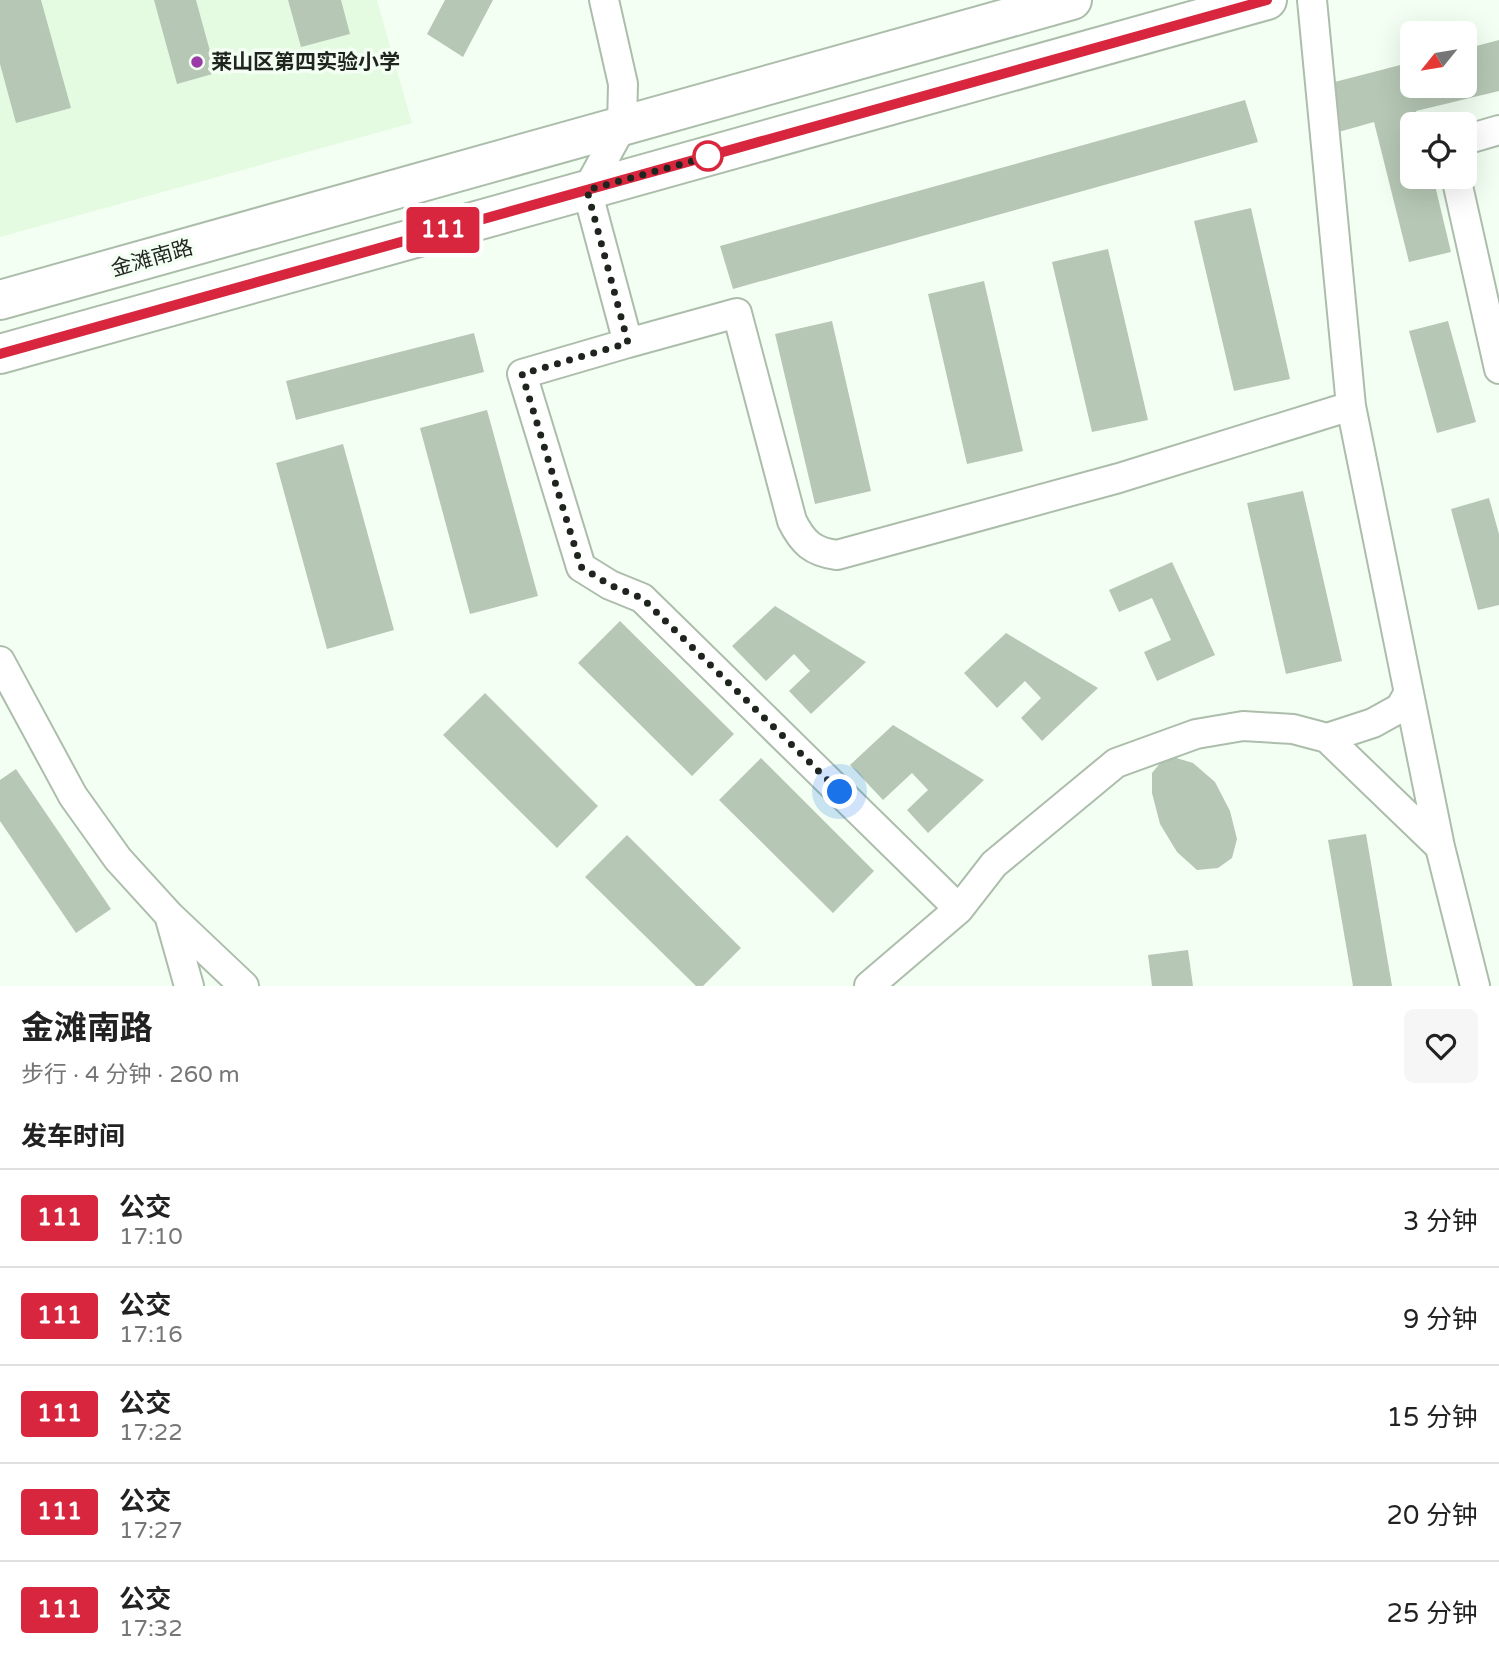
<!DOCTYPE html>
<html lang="zh">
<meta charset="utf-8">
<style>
:root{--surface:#fff;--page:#f6f6f6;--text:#222;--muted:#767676;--line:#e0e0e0}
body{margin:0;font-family:"Varela Round","Noto Sans SC",sans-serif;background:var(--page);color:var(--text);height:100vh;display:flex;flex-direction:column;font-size:26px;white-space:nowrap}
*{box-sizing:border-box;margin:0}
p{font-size:23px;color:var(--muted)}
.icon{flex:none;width:38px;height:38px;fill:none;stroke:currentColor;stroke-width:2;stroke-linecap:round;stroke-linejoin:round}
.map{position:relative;height:986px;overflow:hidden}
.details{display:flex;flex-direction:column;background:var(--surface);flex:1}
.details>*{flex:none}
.badge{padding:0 14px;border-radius:5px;font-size:24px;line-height:46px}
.needle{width:46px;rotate:240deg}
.tools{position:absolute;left:1400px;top:21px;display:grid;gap:14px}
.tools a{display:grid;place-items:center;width:77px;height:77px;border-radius:10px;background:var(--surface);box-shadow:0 7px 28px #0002;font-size:35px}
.you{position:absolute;width:35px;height:35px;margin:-18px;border:5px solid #fff;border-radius:50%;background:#1a73e8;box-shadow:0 0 0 10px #1a73e833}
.map>.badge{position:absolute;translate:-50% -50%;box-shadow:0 0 0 4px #fff}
h2{padding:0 21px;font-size:26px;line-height:63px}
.round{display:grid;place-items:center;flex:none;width:74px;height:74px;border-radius:10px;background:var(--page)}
.summary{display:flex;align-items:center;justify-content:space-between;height:119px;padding:0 21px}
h1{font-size:33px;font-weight:700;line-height:52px}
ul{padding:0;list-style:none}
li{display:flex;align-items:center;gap:21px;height:98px;padding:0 21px;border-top:2px solid var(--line)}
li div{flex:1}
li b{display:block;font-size:26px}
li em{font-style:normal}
li .badge{min-width:77px;font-weight:700;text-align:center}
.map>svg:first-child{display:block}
.built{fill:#e4fbe2}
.building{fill:#b6c7b5}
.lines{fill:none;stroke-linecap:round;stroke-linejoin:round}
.street-casing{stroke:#acbdab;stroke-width:32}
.secondary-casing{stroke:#acbdab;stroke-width:42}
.street{stroke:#fff;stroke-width:28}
.secondary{stroke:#fff;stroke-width:38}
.line-casing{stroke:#fff;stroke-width:16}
.line{stroke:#d7263d;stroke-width:10}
.walk{stroke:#1f251e;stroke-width:7;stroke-dasharray:0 12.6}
.poi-dot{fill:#9a3ca5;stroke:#f4fff3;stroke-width:2.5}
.stop-dot{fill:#fff;stroke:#d7263d;stroke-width:3.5}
.labels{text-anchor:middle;stroke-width:7;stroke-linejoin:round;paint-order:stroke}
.poi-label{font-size:21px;font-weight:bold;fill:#1f251e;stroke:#f4fff3;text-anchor:start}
.street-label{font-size:21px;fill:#1f251e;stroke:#f4fff3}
</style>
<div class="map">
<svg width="1499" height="986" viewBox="0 0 1499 986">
<rect width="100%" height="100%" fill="#f4fff3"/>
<path class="built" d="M0 0H377L412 123 0 237Z"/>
<path class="building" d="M0 0H41L71 108 16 123 0 64Z
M154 0H196L216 73 177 84Z
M288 0H341L350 34 301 47Z
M445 0H493L463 57 427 34Z
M1499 40V91L1416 111 1420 124H1412V177H1433L1451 252 1409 262 1374 122 1335 133 1323 85 1412 62V86H1465V49Z
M1245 100 1258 142 733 289 720 246Z
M1251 208 1290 379 1234 391 1194 221Z
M1108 249 1148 420 1092 432 1052 262Z
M984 281 1023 451 967 464 928 294Z
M832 321 871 491 815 504 775 334Z
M1448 321 1476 422 1437 433 1409 331Z
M474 333 484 372 296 420 286 381Z
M487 410 538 596 470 614 420 428Z
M343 444 394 630 327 649 276 463Z
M1303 491 1342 661 1286 674 1247 503Z
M1489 498 1499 534V605L1478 610 1451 509Z
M1172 562 1215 655 1157 681 1144 652 1171 640 1152 598 1119 612 1109 590Z
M775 606 866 662 811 714 789 691 810 671 794 654 766 681 732 646Z
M620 621 734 734 692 776 578 663Z
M1006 633 1098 688 1042 741 1021 718 1041 698 1025 681 997 708 964 673Z
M485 693 598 806 557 848 443 735Z
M893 725 984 780 928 833 907 810 928 790 912 773 883 800 850 765Z
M1173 757 1193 763 1215 782 1230 811 1237 839 1232 858 1218 868 1197 870 1177 852 1160 824 1152 793V773L1161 762Z
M761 758 874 871 833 913 719 800Z
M16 769 111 909 76 933 0 821V780Z
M1366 834 1392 986H1353L1328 840Z
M627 835 741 948 703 986H696L585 877Z
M1188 950 1193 986H1152L1148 955Z"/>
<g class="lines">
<defs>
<path id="street" d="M604 0 623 84 622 126 587 190 628 343 737 313 792 521C803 543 813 552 837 555L1119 478 1351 406
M1312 0 1351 406 1440 847 1475 986
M1465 140 1499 130
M1456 177 1499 369
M628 343 522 374 581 567 610 585 642 598 959 909
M0 661 73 796 118 859 169 915 244 986
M1327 738 1373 723 1400 708 1408 694
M169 915 189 986
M869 986 959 909 994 864 1116 763 1196 734 1243 726 1293 729 1327 738 1440 847"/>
<path id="secondary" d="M0 300 1072 0
M0 354 1267 0"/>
</defs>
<use href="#street" class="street-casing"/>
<use href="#secondary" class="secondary-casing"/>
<use href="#street" class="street"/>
<use href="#secondary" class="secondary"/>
</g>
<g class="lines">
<defs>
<path id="line" d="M0 354 1267 0"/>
</defs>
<use href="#line" class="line-casing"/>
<use href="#line" class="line"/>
<path class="walk" d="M708 156 718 154 587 190 628 343 522 374 581 567 610 585 642 598 840 792"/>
</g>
<circle class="poi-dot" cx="197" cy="62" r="7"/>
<circle class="stop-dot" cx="708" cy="156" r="14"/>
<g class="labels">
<g class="poi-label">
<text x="211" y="69">莱山区第四实验小学</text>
</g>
<g class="street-label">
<text transform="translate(152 258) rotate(-16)" y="7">金滩南路</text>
</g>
</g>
</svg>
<div class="tools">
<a><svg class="needle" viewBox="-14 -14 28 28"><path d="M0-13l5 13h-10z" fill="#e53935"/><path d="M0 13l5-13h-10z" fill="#767676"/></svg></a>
<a><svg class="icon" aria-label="locate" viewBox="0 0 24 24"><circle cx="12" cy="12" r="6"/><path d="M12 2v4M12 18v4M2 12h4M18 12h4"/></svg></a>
</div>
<div class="you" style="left:840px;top:792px"></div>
<b class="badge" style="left:443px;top:230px;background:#d7263d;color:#fff">111</b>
</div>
<section class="details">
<div class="summary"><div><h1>金滩南路</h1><p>步行 · 4 分钟 · 260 m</p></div><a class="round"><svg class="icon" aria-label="heart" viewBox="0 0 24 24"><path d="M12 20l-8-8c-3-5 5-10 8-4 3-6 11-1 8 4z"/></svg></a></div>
<h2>发车时间</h2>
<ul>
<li><span class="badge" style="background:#d7263d;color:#fff">111</span><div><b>公交</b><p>17:10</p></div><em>3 分钟</em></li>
<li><span class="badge" style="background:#d7263d;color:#fff">111</span><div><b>公交</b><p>17:16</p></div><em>9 分钟</em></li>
<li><span class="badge" style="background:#d7263d;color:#fff">111</span><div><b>公交</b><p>17:22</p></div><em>15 分钟</em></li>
<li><span class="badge" style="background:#d7263d;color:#fff">111</span><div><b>公交</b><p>17:27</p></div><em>20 分钟</em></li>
<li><span class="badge" style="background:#d7263d;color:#fff">111</span><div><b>公交</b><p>17:32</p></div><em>25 分钟</em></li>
</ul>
</section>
